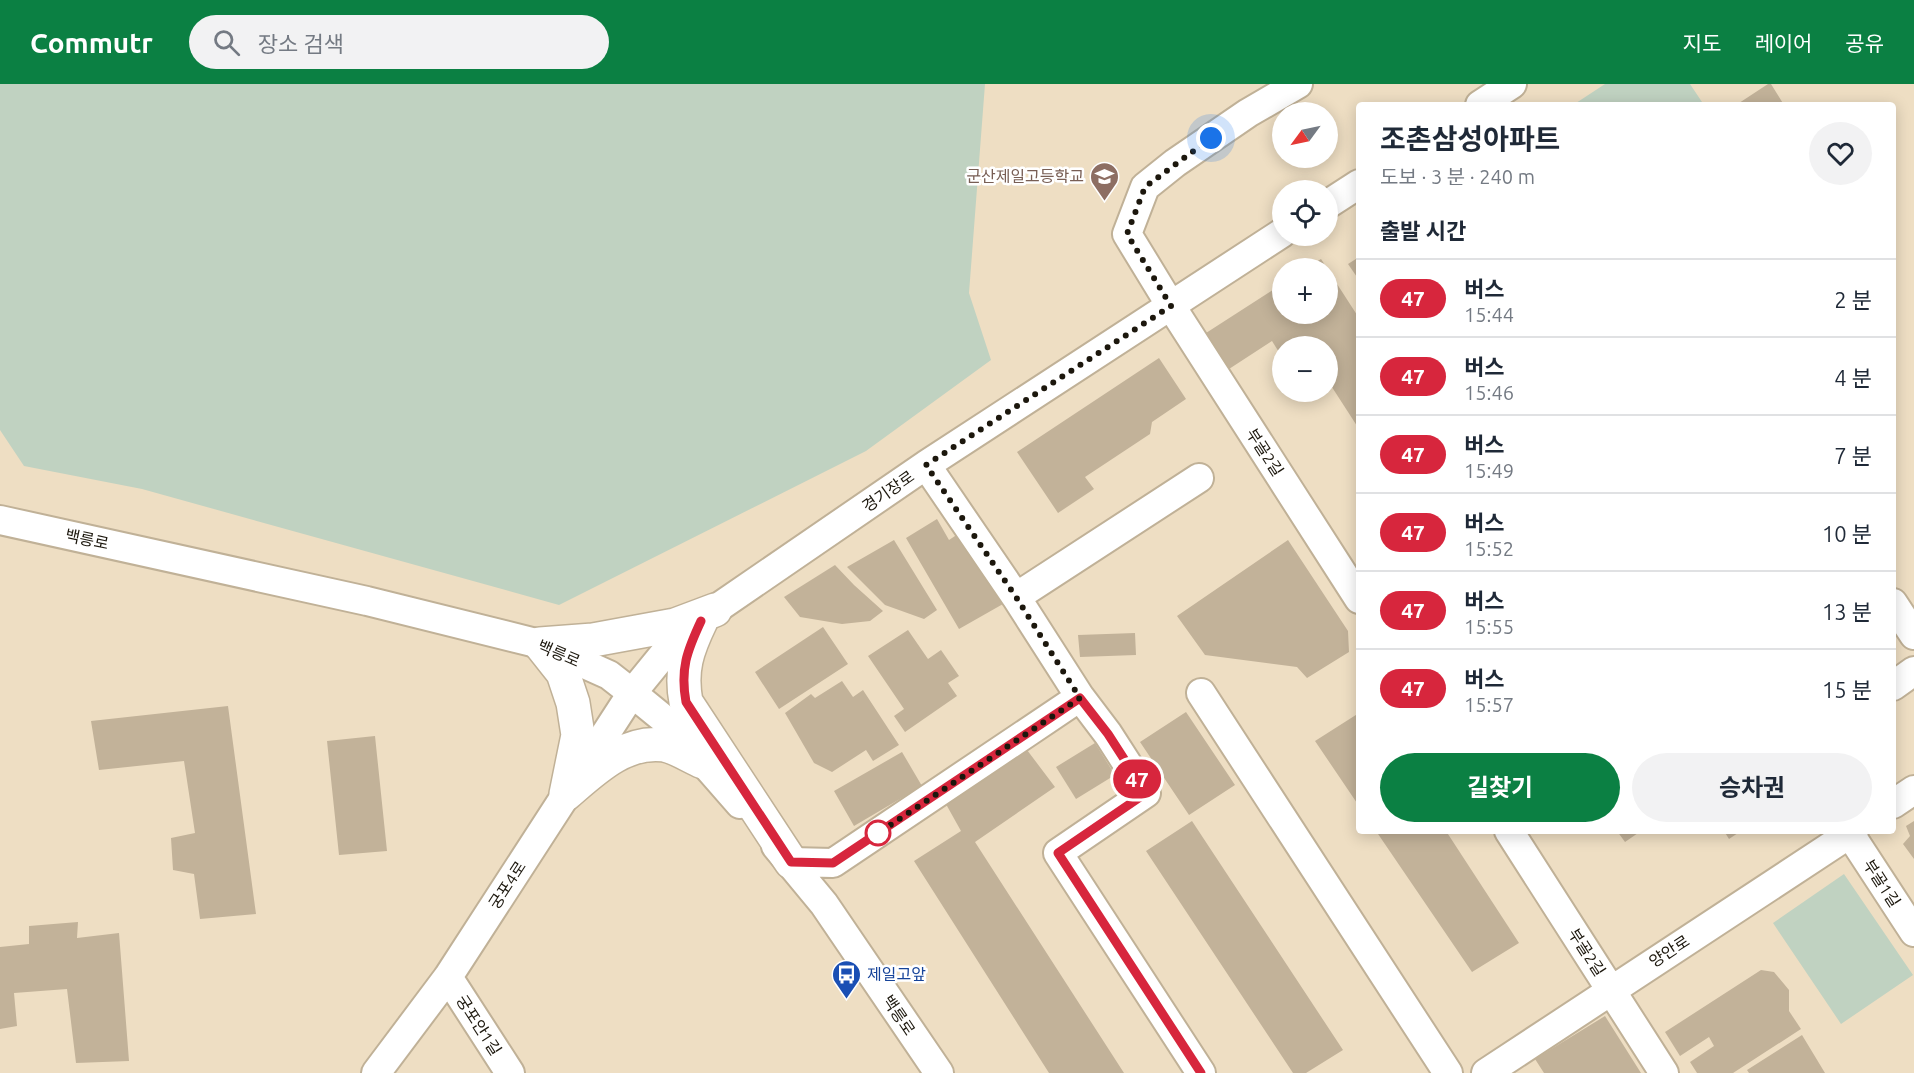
<!DOCTYPE html>
<html lang="ko">
<meta charset="utf-8">
<style>
:root{--surface:#fff;--page:#f2f2f3;--text:#1f2937;--muted:#747a83;--line:#e0e1e3;--accent:#0b8043}
body{margin:0;font-family:Ubuntu,"Noto Sans KR",sans-serif;background:var(--page);color:var(--text);height:100vh;display:flex;flex-direction:column;font-size:22px;white-space:nowrap}
*{box-sizing:border-box;margin:0}
p{font-size:20px;color:var(--muted)}
.icon{flex:none;width:33px;height:33px;fill:none;stroke:currentColor;stroke-width:2;stroke-linecap:round;stroke-linejoin:round}
.map{position:relative;flex:1;overflow:hidden}
.drawer{position:absolute;left:1356px;top:18px;width:540px;height:732px;display:flex;flex-direction:column;background:var(--surface);border-radius:6px;box-shadow:0 3px 15px #0003}
.drawer>*{flex:none}
.badge{padding:0 12px;border-radius:20px;font-size:21px;line-height:39px}
.needle{width:39px;rotate:237deg}
.fabs{position:absolute;left:1272px;top:18px;display:grid;gap:12px}
.fabs a{display:grid;place-items:center;width:66px;height:66px;border-radius:50%;background:var(--surface);box-shadow:0 3px 15px #0003;font-size:30px}
.you{position:absolute;width:30px;height:30px;margin:-15px;border:4px solid #fff;border-radius:50%;background:#1a73e8;box-shadow:0 0 0 9px #1a73e833}
.map>.badge{position:absolute;translate:-50% -50%;box-shadow:0 0 0 3px #fff}
h2{padding:0 24px;font-size:22px;line-height:54px}
.round{display:grid;place-items:center;flex:none;width:63px;height:63px;border-radius:32px;background:var(--page)}
.headline{display:flex;align-items:center;justify-content:space-between;height:102px;padding:0 24px}
h1{font-size:28px;font-weight:700;line-height:45px}
.button{display:flex;gap:12px;margin-top:auto;padding:12px 24px}
.button a{flex:1;height:69px;border-radius:36px;background:var(--accent);color:#fff;font-size:24px;font-weight:700;line-height:69px;text-align:center}
.button a+a{background:var(--page);color:var(--text)}
ul{padding:0;list-style:none}
li{display:flex;align-items:center;gap:18px;height:78px;padding:0 24px;border-top:2px solid var(--line)}
li div{flex:1}
li b{display:block;font-size:22px}
li em{font-style:normal}
li .badge{min-width:66px;font-weight:700;text-align:center}
header{display:flex;align-items:center;gap:36px;box-sizing:border-box;height:84px;padding:0 30px;background:var(--accent);color:#fff}
header strong{font-size:28px}
nav{display:flex;gap:33px;margin-inline-start:auto;font-size:21px}
.search{width:420px;height:54px;background:var(--page);display:flex;align-items:center;gap:15px;box-sizing:border-box;padding:0 21px;border-radius:33px;color:var(--muted);font-size:22px}
.map>svg:first-child{display:block}
.green{fill:#c0d2c1}
.building{fill:#c2b299}
.lines{fill:none;stroke-linecap:round;stroke-linejoin:round}
.minor-casing{stroke:#c0b197;stroke-width:32}
.major-casing{stroke:#c0b197;stroke-width:36}
.minor{stroke:#fff;stroke-width:28}
.major{stroke:#fff;stroke-width:33}
.line-casing{stroke:#fff;stroke-width:14}
.line{stroke:#d7263d;stroke-width:9}
.walk{stroke:#1c170d;stroke-width:6;stroke-dasharray:0 10.8}
.stop-dot{fill:#fff;stroke:#d7263d;stroke-width:3}
.labels{text-anchor:middle;stroke-width:5;stroke-linejoin:round;paint-order:stroke}
.education-label{font-size:16px;fill:#785e54;stroke:#fff;text-anchor:end}
.street-label{font-size:16px;fill:#1c170d;stroke:#fff}
.transit-label{font-size:16px;fill:#164399;stroke:#fff;text-anchor:start}
</style>
<header>
<strong>Commutr</strong>
<div class="search"><svg class="icon" aria-label="search" viewBox="0 0 24 24"><circle cx="10" cy="10" r="6"/><path d="M15 15l6 6"/></svg>장소 검색</div>
<nav><a>지도</a><a>레이어</a><a>공유</a></nav>
</header>
<div class="map">
<svg width="1914" height="989" viewBox="0 0 1914 989">
<rect width="100%" height="100%" fill="#eedec3"/>
<path class="green" d="M0 0H985L969 209 991 276 866 367 559 521 142 405 24 382 0 346Z
M1605 0H1690L1704 21H1573Z
M1844 790 1913 891 1841 940 1773 839Z"/>
<path class="building" d="M1768 0H1771L1784 21H1736Z
M1359 173V196L1348 180Z
M1321 175 1327 184H1306Z
M1328 186 1359 234V345L1328 297V262H1282V273L1272 257 1229 285 1206 249 1282 200V230H1328Z
M1159 274 1186 315 1152 338 1150 350 1085 393 1094 405 1058 429 1017 368Z
M937 435 949 456 961 448 1003 520 959 545 906 454Z
M894 456 937 526 924 535 885 521 847 483Z
M1288 456 1348 547 1349 568 1307 594 1297 583 1205 571 1177 532Z
M835 481 854 501 883 527 870 537 842 540 800 533 784 513Z
M823 543 848 580 779 625 755 588Z
M908 546 928 575 941 566 959 592 948 599 957 612 905 648 894 632 904 625 868 572Z
M1135 549 1136 571 1080 573 1078 551Z
M842 597 853 613 863 606 899 661 873 677 866 666 832 688 814 679 785 629 811 610 815 614Z
M228 622 256 830 200 835 194 790 173 786 171 754 195 749 184 677 99 686 91 637Z
M1186 628 1235 701 1189 731 1140 658Z
M1359 629V722L1315 657Z
M375 652 387 767 339 771 327 657Z
M1095 659 1115 691 1076 715 1056 683Z
M1024 662 1055 703 975 758 1124 989H1049L914 777 961 747 942 713Z
M902 668 922 702 854 742 834 707Z
M1192 737 1343 966 1306 989H1293L1146 767Z
M1914 737V775L1903 760 1910 752 1906 742Z
M1376 747H1446L1519 859 1472 888Z
M1617 747H1641L1625 758Z
M1724 747H1741L1729 755Z
M78 838 77 854 119 849 129 977 76 979 67 905 14 909 17 942 0 945V863L29 860V842Z
M1761 886 1774 888 1789 906V927L1801 945 1733 989H1697L1690 978 1714 962 1709 953 1680 972 1665 948Z
M1605 932 1641 989H1544L1535 975Z
M1802 951 1825 989H1749L1747 986Z"/>
<g class="lines">
<defs>
<path id="minor" d="M1298 0 1248 29 1175 79 1145 103 1127 150 1171 222 1359 515
M1480 21 1512 0
M1328 120 1359 100
M0 436 367 517 540 560 609 591 632 609 670 640 740 720
M1016 513 1199 394
M1893 519 1914 551
M1893 602 1914 587
M1201 609 1448 989
M1080 613 1108 650 1146 709 1058 769 1201 989
M1893 720 1914 706
M1509 747 1664 989
M1848 747 1914 848
M776 762 824 820 939 989
M791 778 833 779 1080 613 1016 513 926 381
M448 893 510 989
M376 989 448 893 632 609 672 560 716 525 926 381 1282 149
M1486 989 1854 747"/>
<path id="major" d="M701 537C687 566 680 586 686 618L791 778
M540 560 593 556 675 541 715 526
M540 560 563 589 573 619 578 651 566 710
M566 710C594 686 624 656 664 661 676 663 691 673 703 678"/>
</defs>
<use href="#minor" class="minor-casing"/>
<use href="#major" class="major-casing"/>
<use href="#minor" class="minor"/>
<use href="#major" class="major"/>
</g>
<g class="lines">
<defs>
<path id="line" d="M701 537C687 567 680 585 686 618L791 778 833 779 1080 614 1108 650 1146 709 1058 769 1201 989"/>
</defs>
<use href="#line" class="line-casing"/>
<use href="#line" class="line"/>
<path class="walk" d="M878 749 871 754 1080 614 1016 513 926 381 1171 222 1127 150 1145 103 1211 54"/>
</g>
<defs>
<symbol id="school-pin" viewBox="-11 -11 22 30"><path d="M0 17L-7.5 6A9.5 9.5 0 1 1 7.5 6Z" fill="#8d6e63" stroke="#fff"/><path d="M0-5L7-2L0 1L-7-2ZM-4 1L0 2.5L4 1V4Q0 6-4 4Z" fill="#fff"/></symbol>
<symbol id="bus-pin" viewBox="-11 -11 22 30"><path d="M0 17L-7.5 6A9.5 9.5 0 1 1 7.5 6Z" fill="#1a4fb4" stroke="#fff"/><path d="M-5-6H5V4H4V6H2V4H-2V6H-4V4H-5ZM-3.5-4V0h7V-4ZM-3.5 1.2v1.5H-2V1.2ZM2 1.2v1.5H3.5V1.2Z" fill="#fff"/></symbol>
</defs>
<g fill-rule="evenodd">
<use href="#school-pin" x="1088" y="76" width="33" height="45"/>
<use href="#bus-pin" x="830" y="874" width="33" height="45"/>
</g>
<circle class="stop-dot" cx="878" cy="749" r="12"/>
<g class="labels">
<g class="education-label">
<text x="1084" y="98">군산제일고등학교</text>
</g>
<g class="street-label">
<text transform="translate(1265 368) rotate(57)" y="6">부골2길</text>
<text transform="translate(888 407) rotate(-35)" y="6">경기장로</text>
<text transform="translate(87 455) rotate(12)" y="6">백릉로</text>
<text transform="translate(559 569) rotate(23)" y="6">백릉로</text>
<text transform="translate(1882 799) rotate(57)" y="6">부골1길</text>
<text transform="translate(507 801) rotate(-57)" y="6">궁포4로</text>
<text transform="translate(1669 867) rotate(-33)" y="6">양안로</text>
<text transform="translate(1587 868) rotate(57)" y="6">부골2길</text>
<text transform="translate(899 931) rotate(56)" y="6">백릉로</text>
<text transform="translate(479 941) rotate(57)" y="6">궁포안1길</text>
</g>
<g class="transit-label">
<text x="867" y="896">제일고앞</text>
</g>
</g>
</svg>
<div class="fabs">
<a><svg class="needle" viewBox="-14 -14 28 28"><path d="M0-13l5 13h-10z" fill="#e53935"/><path d="M0 13l5-13h-10z" fill="#747a83"/></svg></a>
<a><svg class="icon" aria-label="locate" viewBox="0 0 24 24"><circle cx="12" cy="12" r="6"/><path d="M12 2v4M12 18v4M2 12h4M18 12h4"/></svg></a>
<a>+</a>
<a>−</a>
</div>
<div class="you" style="left:1211px;top:54px"></div>
<b class="badge" style="left:1137px;top:695px;background:#d7263d;color:#fff">47</b>
<section class="drawer">
<div class="headline"><div><h1>조촌삼성아파트</h1><p>도보 · 3 분 · 240 m</p></div><a class="round"><svg class="icon" aria-label="heart" viewBox="0 0 24 24"><path d="M12 20l-8-8c-3-5 5-10 8-4 3-6 11-1 8 4z"/></svg></a></div>
<h2>출발 시간</h2>
<ul>
<li><span class="badge" style="background:#d7263d;color:#fff">47</span><div><b>버스</b><p>15:44</p></div><em>2 분</em></li>
<li><span class="badge" style="background:#d7263d;color:#fff">47</span><div><b>버스</b><p>15:46</p></div><em>4 분</em></li>
<li><span class="badge" style="background:#d7263d;color:#fff">47</span><div><b>버스</b><p>15:49</p></div><em>7 분</em></li>
<li><span class="badge" style="background:#d7263d;color:#fff">47</span><div><b>버스</b><p>15:52</p></div><em>10 분</em></li>
<li><span class="badge" style="background:#d7263d;color:#fff">47</span><div><b>버스</b><p>15:55</p></div><em>13 분</em></li>
<li><span class="badge" style="background:#d7263d;color:#fff">47</span><div><b>버스</b><p>15:57</p></div><em>15 분</em></li>
</ul>
<div class="button"><a>길찾기</a><a>승차권</a></div>
</section>
</div>
